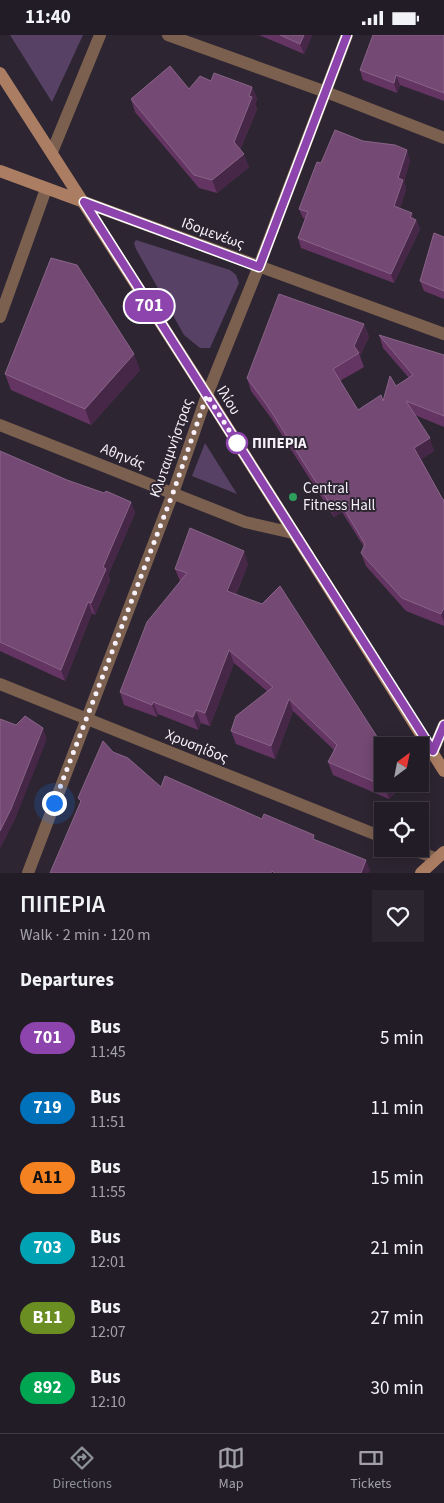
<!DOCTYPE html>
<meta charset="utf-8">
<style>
:root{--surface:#221c26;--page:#2a252e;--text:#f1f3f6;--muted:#a2a1a7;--line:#3f3a43;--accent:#8c9099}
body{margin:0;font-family:"Source Sans 3",sans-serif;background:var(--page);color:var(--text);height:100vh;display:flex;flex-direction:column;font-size:19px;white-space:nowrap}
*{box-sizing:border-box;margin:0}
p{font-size:16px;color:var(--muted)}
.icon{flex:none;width:28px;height:28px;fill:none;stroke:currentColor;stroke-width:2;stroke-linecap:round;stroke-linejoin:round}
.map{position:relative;height:838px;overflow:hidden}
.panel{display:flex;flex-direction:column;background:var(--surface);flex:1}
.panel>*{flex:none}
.badge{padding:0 10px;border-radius:16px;font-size:18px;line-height:32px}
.needle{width:32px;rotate:32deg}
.fabs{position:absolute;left:374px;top:702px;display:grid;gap:10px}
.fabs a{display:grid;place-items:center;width:55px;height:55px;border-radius:0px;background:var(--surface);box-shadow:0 2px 12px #0003,0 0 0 1px var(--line);font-size:25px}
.you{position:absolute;width:25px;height:25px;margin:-12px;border:4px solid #fff;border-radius:50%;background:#1a73e8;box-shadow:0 0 0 8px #1a73e833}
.map>.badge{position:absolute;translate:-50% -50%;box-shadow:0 0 0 2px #fff}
h2{padding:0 20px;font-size:19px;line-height:45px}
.round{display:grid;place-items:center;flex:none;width:52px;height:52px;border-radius:0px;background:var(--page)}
.head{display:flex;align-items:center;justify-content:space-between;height:85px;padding:0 20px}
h1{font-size:24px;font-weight:600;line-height:38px}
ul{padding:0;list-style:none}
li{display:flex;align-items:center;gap:15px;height:70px;padding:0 20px}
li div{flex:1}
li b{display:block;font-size:19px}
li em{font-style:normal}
li .badge{min-width:55px;font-weight:700;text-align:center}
.status{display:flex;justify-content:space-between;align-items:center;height:35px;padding:0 25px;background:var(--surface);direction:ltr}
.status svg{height:14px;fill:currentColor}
.tab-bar{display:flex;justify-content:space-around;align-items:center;height:70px;border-top:1px solid var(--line);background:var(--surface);font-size:14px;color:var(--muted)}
.tab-bar a{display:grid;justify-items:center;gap:2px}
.tab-bar .on{color:var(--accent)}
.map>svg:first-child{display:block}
.green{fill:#574165}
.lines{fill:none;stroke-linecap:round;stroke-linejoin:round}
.street{stroke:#7c604f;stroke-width:12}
.secondary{stroke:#ab7e63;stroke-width:12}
.wall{fill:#643562}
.shaded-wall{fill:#472748}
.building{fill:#744973;stroke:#886488}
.line-casing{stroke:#fff;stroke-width:11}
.line{stroke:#8e44ad;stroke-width:8}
.walk{stroke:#f6f1fa;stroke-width:5;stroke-dasharray:0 9}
.stop-dot{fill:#fff;stroke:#8e44ad;stroke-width:2.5}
.leisure-dot{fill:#2e9e5b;stroke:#2d2632;stroke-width:2}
.labels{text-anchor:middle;stroke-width:4;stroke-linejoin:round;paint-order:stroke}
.street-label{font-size:15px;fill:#f6f1fa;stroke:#2d2632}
.stop-label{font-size:15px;font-weight:bold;fill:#f6f1fa;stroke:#2d2632;text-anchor:start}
.poi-label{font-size:15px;fill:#f6f1fa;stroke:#2d2632;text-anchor:start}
</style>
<div class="status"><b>11:40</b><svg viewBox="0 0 49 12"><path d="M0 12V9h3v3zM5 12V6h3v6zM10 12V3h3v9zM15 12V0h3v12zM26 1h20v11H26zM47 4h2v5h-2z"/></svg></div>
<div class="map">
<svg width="444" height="838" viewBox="0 0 444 838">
<rect width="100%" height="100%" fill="#2d2632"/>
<path class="green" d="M10 0H83L52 67Z
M136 205 230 235 236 240 239 248 210 313H200L184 300 136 214 134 208Z
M205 408 237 459 192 441Z"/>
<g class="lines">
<path class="street" d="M168 0 326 57 444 103
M52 117 100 0
M84 167 444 299
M0 282 46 154
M0 390 245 487 293 498
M0 649 382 802
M433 716 444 690
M411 814 435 823
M28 838 173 458 207 360 259 231 347 0"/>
<path class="secondary" d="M0 38 207 360 444 736
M0 136 84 167
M421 838 444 817"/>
</g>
<path class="wall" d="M259 0H312L304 19Z
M444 0V66L400 50 397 58 363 45 360 35Z
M211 46 252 52 257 64 255 69 257 74 240 115 249 132 217 158 199 153 135 77 131 64 189 54Z
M410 125 404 147 406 154 400 173 416 185 420 194 394 248 301 213 298 203 305 184 303 183 299 174 321 128Z
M444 202V264L424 256 420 246Z
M364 289 369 302 360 321 364 332 340 346 358 375 383 365 396 351 409 343 383 313 379 300 444 320V392L415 380 434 416 421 424 442 463 444 465V591L406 576 366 531 361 518 364 512 342 477 334 482 271 383 251 356 247 343Z
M140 335 91 390 11 355 5 339Z
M0 416 67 445 131 467 135 478 108 540 110 545 95 580 92 578 65 646 0 616Z
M248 529 236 559 382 749H404L389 764 333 740 328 727 334 715 293 676 275 724 236 709 231 696 267 656 234 628 210 691 201 688 198 695 158 679 157 682 124 670 120 657 180 546 175 534Z"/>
<path class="shaded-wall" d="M304 0H312L304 19 300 9Z
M396 40 400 50 397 58 394 48Z
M252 52 257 64 255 69 257 74 238 119 234 107Z
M407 115 410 125 404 147 406 154 398 180 394 171 398 143Z
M244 119 249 132 217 158 212 145Z
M412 178 415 187 416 185 420 194 394 248 391 239Z
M364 289 369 302 360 321 354 311Z
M134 319 140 335 91 390 85 374Z
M430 403 434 416 419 426 414 413Z
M338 464 342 477 334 482 330 469Z
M131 467 135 478 108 540 110 545 95 580 91 568 103 532Z
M244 516 248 529 232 568 227 556Z
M88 567 92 578 65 646 61 635Z
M444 573V587L441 579Z
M229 615 234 628 210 691 205 678Z
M289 664 293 676 275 724 271 711Z
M153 667 158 679 157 682 152 670Z
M196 675 201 688 198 695 193 682Z
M43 693 47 704 15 784 0 814V796Z
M387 749H404L389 764 384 751Z
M366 825 370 835 369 838H361Z"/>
<path class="building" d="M280 0H304L300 9Z
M373 0H444V58L396 40 394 48 360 35Z
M170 31 189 54 200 41 211 46 214 38 252 52 249 61 252 62 234 107 244 119 212 145 194 140 131 64Z
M335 95 363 106 395 110 407 115 398 143 403 145 394 171 412 178 410 182 416 185 391 239 298 203 308 177 299 174 317 127 321 128Z
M434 198 444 202V256L420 246Z
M51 223 77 230 134 319 85 374 5 339Z
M279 259 364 289 354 311 359 318 333 334 358 375 381 360 383 366 390 341 396 351 413 340 379 300 444 320V381L406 366 430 403 414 413 442 463 444 465V573L441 579 402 563 361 518 365 509 338 464 330 469 267 370 247 343Z
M0 416 67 445 104 458 106 456 131 467 103 532 106 534 91 568 88 567 61 635 0 607Z
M190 493 244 516 227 556 262 569 280 551 383 711H382V749H387L384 751 328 727 337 710 289 664 271 711 231 696 236 681 273 652 229 615 205 678 196 675 193 682 153 667 152 670 120 657 147 587 187 538 175 534Z
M25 681 43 693 11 774 0 796V684L16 690Z
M103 706 113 717 128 723 161 752 165 741 262 784 264 779 314 800 313 804 366 825 361 838H274L272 836 271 838H50L81 766 78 763Z"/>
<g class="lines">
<defs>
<path id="line" d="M347 0 259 232 84 167 433 716 444 690"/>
</defs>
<use href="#line" class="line-casing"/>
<use href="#line" class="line"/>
<path class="walk" d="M54 768 173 458 207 360 239 411 237 408"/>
</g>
<circle class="stop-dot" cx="237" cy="408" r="10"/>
<circle class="leisure-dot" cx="293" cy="462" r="5"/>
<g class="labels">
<g class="street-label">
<text transform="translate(213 198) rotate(20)" y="5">Ιδομενέως</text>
<text transform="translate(229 365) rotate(58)" y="5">Ιλίου</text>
<text transform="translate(171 413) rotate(-71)" y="5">Κλυταιμνήστρας</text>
<text transform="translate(123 421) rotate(22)" y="5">Αθηνάς</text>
<text transform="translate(197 711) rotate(22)" y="5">Χρυσηίδος</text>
</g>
<g class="stop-label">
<text x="252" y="413">ΠΙΠΕΡΙΑ</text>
</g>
<g class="poi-label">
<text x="303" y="458">Central<tspan x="303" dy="17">Fitness Hall</tspan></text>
</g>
</g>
</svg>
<div class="fabs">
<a><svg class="needle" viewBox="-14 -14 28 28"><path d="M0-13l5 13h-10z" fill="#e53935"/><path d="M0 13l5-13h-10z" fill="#a2a1a7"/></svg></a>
<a><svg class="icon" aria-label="locate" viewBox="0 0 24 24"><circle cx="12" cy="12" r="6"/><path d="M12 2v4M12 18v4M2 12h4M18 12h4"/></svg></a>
</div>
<div class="you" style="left:54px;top:768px"></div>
<b class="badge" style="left:149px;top:271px;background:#8e44ad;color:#fff">701</b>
</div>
<section class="panel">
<div class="head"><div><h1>ΠΙΠΕΡΙΑ</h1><p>Walk · 2 min · 120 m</p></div><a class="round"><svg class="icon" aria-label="heart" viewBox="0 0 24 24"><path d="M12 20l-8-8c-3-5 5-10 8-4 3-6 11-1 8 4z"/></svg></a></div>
<h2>Departures</h2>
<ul>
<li><span class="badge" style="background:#8e44ad;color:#fff">701</span><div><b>Bus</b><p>11:45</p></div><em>5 min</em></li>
<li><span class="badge" style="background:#0072bc;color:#fff">719</span><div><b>Bus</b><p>11:51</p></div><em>11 min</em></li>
<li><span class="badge" style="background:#f58220;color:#111">Α11</span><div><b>Bus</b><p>11:55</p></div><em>15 min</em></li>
<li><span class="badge" style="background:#00a3b4;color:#fff">703</span><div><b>Bus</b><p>12:01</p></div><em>21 min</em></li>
<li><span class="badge" style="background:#6b8e23;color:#fff">Β11</span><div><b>Bus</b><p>12:07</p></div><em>27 min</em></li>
<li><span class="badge" style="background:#00a651;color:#fff">892</span><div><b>Bus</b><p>12:10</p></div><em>30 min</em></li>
</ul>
</section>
<nav class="tab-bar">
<a class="on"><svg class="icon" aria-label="directions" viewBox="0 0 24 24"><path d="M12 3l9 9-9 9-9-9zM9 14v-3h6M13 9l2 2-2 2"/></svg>Directions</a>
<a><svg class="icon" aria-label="map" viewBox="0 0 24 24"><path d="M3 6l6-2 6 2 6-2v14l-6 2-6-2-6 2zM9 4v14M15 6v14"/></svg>Map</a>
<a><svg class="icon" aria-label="tickets" viewBox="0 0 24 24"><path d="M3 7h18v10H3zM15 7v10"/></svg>Tickets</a>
</nav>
